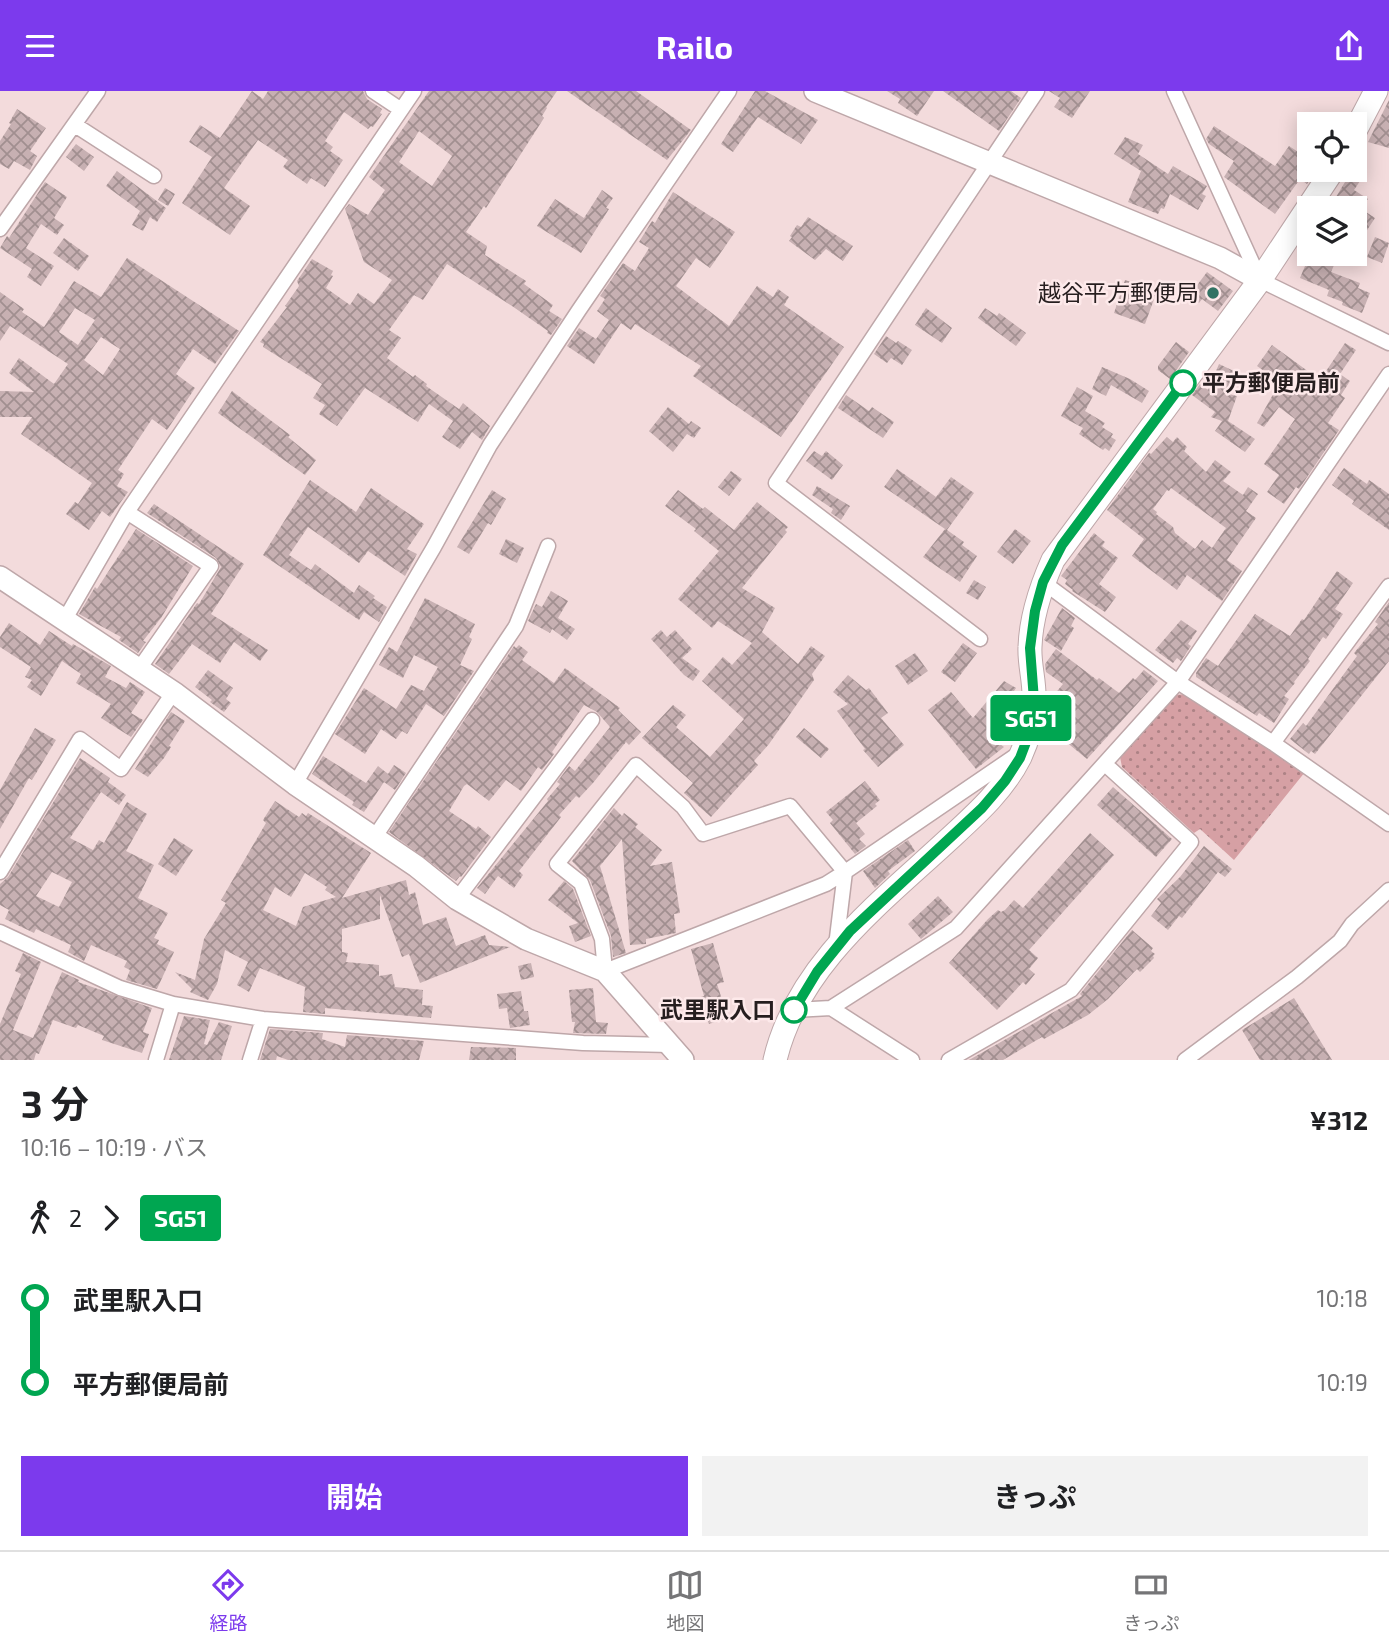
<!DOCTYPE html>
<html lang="ja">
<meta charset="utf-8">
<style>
:root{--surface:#fff;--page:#f2f2f2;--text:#202124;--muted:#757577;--line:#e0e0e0;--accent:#7c3aed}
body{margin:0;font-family:"Exo 2","Noto Sans JP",sans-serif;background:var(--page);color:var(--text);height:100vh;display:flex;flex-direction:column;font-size:26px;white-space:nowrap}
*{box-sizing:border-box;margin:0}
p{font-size:23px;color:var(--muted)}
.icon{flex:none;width:38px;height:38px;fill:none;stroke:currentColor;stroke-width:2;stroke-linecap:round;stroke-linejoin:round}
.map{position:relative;height:969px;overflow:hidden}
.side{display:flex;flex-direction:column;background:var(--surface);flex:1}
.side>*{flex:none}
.badge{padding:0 14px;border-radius:5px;font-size:24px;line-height:46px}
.buttons{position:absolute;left:1297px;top:21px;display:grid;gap:14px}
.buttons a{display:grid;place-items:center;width:70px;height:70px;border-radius:0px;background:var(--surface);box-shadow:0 4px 18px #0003;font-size:35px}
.map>.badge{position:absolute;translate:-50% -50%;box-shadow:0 0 0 4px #fff}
.legs{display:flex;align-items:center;gap:10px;height:77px;padding:0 21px;font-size:23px}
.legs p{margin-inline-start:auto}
.head{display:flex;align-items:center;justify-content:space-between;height:119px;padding:0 21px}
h1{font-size:38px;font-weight:700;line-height:52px}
.cta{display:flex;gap:14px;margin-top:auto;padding:14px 21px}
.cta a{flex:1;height:80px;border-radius:0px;background:var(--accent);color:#fff;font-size:28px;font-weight:700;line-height:80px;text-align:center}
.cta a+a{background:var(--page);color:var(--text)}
ul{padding:0 21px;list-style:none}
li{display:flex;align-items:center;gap:24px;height:84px;font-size:26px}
li i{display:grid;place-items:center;width:10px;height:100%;margin:0 9px;background:currentColor}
li i::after{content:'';width:18px;height:18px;margin:-9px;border:5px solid;border-radius:50%;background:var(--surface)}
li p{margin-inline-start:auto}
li:first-child i{background:linear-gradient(#0000 50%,currentColor 0)}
li:last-child i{background:linear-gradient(currentColor 50%,#0000 0)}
header{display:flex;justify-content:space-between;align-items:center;height:91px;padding:0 21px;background:var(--accent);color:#fff;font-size:32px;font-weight:700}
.menu{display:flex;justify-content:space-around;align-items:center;height:98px;border-top:2px solid var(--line);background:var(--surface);font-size:19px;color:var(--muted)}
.menu a{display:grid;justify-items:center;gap:4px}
.menu .selected{color:var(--accent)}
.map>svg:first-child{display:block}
.park{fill:url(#park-dots)}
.building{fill:url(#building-cross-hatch);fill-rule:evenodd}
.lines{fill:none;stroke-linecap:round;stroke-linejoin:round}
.street-casing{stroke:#bea7a9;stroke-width:17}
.secondary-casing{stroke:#bea7a9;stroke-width:24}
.primary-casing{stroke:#bea7a9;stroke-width:25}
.street{stroke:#fff;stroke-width:14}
.secondary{stroke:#fff;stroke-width:21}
.primary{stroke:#fff;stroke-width:23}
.line-1-casing{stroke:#fff;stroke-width:16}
.line-1{stroke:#00a651;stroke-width:10}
.poi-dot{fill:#307263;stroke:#fde9ea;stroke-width:2.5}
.stop-1-dot{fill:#fff;stroke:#00a651;stroke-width:3.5}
.labels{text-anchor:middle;stroke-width:5;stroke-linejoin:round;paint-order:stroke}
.poi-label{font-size:23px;fill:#261e1f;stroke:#fde9ea;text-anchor:end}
.stop-label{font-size:23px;font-weight:bold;fill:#261e1f;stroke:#fde9ea;text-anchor:start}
</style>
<header><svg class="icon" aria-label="menu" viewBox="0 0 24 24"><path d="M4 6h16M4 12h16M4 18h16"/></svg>Railo<svg class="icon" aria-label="share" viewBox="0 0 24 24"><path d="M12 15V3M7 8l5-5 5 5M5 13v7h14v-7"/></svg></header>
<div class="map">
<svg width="1389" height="969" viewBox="0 0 1389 969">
<defs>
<pattern id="park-dots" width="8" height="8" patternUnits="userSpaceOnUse" patternTransform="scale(1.75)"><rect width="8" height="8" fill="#d6a0a4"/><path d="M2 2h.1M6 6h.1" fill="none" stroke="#ad8285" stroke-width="1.8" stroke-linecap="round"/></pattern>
<pattern id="building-cross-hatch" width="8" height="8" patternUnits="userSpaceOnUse" patternTransform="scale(1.75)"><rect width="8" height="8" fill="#c7b0b2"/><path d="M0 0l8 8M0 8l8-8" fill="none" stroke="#a18f90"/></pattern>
</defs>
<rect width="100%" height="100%" fill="#f3dbdc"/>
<path class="park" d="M1186 603 1305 681 1234 769 1200 738 1194 742 1122 676 1120 666 1175 604Z"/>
<path class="building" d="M252 0 263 8 268 0H363L367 8 382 18 380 22 382 23 373 36 371 35 368 38 344 21 325 50 333 56 330 60 343 69 325 96 311 87 307 93 283 76 288 69 258 49 224 97 250 115 230 144 182 112 212 66 189 51 200 34 220 47Z
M429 0H557L546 16 547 17 542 25 544 27 526 55 486 117 484 115 466 141 487 155 485 164 526 190 524 193 553 214 549 220 562 228 551 244 547 242 548 240 512 215 447 173 423 209 414 204 389 239 401 247 387 267 413 286 415 284 427 293 426 295 459 318 463 312 490 335 482 349 472 341 460 358 442 346 453 330 429 313 418 331 365 297 337 335 319 323 325 314 313 307 322 293 263 256 264 253 260 251 287 216 285 215 299 195 297 190 312 168 333 180 331 184 333 185 326 197 350 214 358 202 374 213 392 189 364 171 345 118 349 113 368 124 385 99 369 86ZM419 40 452 65 432 95 399 71Z
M567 0H636L691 39 667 69Z
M755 0H765L818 29 801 53 758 26 733 61 721 53Z
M887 0H934L917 25 898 12 900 8Z
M943 0H1011L1021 7 999 40Z
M1049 0H1090L1072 27 1054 16 1060 7Z
M1389 9V57L1368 51Z
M17 18 46 37 30 60 37 65 30 79 14 70 9 78 0 73V50L11 33 9 32Z
M1214 35 1275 75 1289 55 1309 68V79H1316L1307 93 1300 88 1275 123 1224 86 1234 70 1209 53 1206 48Z
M1125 46 1143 54 1138 63 1168 83 1173 75 1207 95 1202 103 1206 105 1198 119 1170 103 1164 118 1161 117 1158 123 1128 111 1141 80 1114 63Z
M76 53 94 66 84 80 66 66Z
M117 80 166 117 157 131 150 126 143 140 132 134 140 120 106 95Z
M1351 81 1362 87 1354 99 1368 108 1360 117 1375 127 1354 159V117H1346L1348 113 1336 106Z
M45 91 67 106 54 127 64 134 57 144 41 133 26 157 54 175 41 195 27 186 32 178 0 157 7 145 9 147Z
M165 97 175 103 168 115 158 109Z
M602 99 613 107 606 117 609 118 581 162 537 135 555 108 584 127Z
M673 101 735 141 710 177 696 167 676 195 729 235 757 195 773 206 778 198 789 206 784 214 844 256 781 346 693 285 701 275 635 233 631 239 621 232 594 273 567 255 579 237 596 248 609 229 597 220 605 208 600 205 623 172 635 180 649 157 639 151 652 130 655 132Z
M808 126 853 155 843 170 826 158 815 169 789 150 792 146 790 145 797 134 801 136Z
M1375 146 1389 152 1382 172 1367 166Z
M64 147 89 165 78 180 53 162Z
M1310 163H1339L1331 181 1360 192 1358 197 1370 202 1362 222 1342 214 1343 211 1327 205 1329 199 1300 187Z
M127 167 239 240 215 273 193 258 176 283 195 297 167 339 152 328 118 379 124 383 117 395 128 401 110 426 102 420 89 439 66 423 75 411 78 413 92 392 21 343 32 326H0V300L34 301 9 282 19 267 54 293 68 273 10 235 0 250V201L24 218 22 221 44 236 74 190 101 206ZM75 217 95 229 78 254 59 241ZM101 246 120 258 103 284 84 269Z
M1207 181 1233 200 1218 220 1202 208 1199 212 1189 205Z
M1125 189 1157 200 1145 233 1114 222Z
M926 217 952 237 942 252 915 234Z
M985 217 997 225 999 222 1026 242 1016 255 978 227Z
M886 245 896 252 898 250 912 259 902 274 891 267 887 272 874 263Z
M1176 251 1189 261 1170 288 1158 279V275Z
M1345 252 1356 259 1340 283 1350 290 1341 304 1345 307 1328 332 1339 339 1299 398 1296 396 1284 413 1267 401 1279 384 1264 373 1295 328 1279 316 1264 336 1257 332 1280 291 1257 275 1272 254 1320 289Z
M1219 273 1238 282 1229 303 1237 305 1228 330 1255 348 1245 361 1215 340 1222 330 1211 326 1215 321 1192 304 1200 293 1208 299Z
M1102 276 1130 288 1149 300 1142 312 1111 294 1106 305 1092 298Z
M1077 296 1093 305 1085 320 1105 332 1102 336 1113 343 1111 346 1116 349 1109 360 1105 357 1103 359 1079 343 1083 337 1061 325Z
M232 300 290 344 288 346 316 369 305 384 218 322Z
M846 304 869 320 872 316 894 331 883 347 838 317Z
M668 316 689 333 691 330 701 337 694 347 687 343 673 361 649 340Z
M1167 346 1173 351 1177 346 1187 356 1184 360 1206 381 1215 369 1231 381 1223 390 1243 404 1248 396 1258 403 1246 420 1256 427 1227 469 1242 480 1222 510 1187 484 1177 499 1132 465 1144 448 1107 419 1149 362 1151 363ZM1171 397 1226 437 1212 457 1202 449 1195 458 1175 442 1173 436 1156 423 1157 421 1153 418 1167 399 1169 400Z
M814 360 822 365 826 360 843 374 832 389 806 370Z
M1344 377 1367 393 1369 389 1389 403V439L1352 413 1354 410 1332 394Z
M897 378 936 406 951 386 974 402 947 439 964 451 962 454 977 465 960 491 923 466 945 438 884 396Z
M731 380 742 388 729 405 718 396Z
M310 389 356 421 371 397 424 433 407 458 417 463 405 485 368 460 359 472 308 436 289 464 311 479 315 473 354 502 359 494 375 505 373 507 387 516 379 531 364 521 359 529 263 464Z
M817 395 850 415 841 429 831 422 833 418 812 404Z
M492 399 506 408 491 434 488 432 469 463 457 456Z
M678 399 703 418 705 416 734 439 757 411 788 436 785 439 787 441 742 497 775 517 762 541 798 573 811 555 825 565 812 583 814 589 769 653 754 670 758 674 711 726 684 702 693 692 642 647 673 614 686 624 676 636 710 666 744 628 702 590 723 566 732 574 752 552 718 530 712 537 678 508 719 460 694 440 696 438 665 415Z
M154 413 244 473 211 523 268 559 260 570 234 551 220 572 192 553 169 583 155 573 197 512 199 513 221 476 216 467 147 422Z
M136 438 193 475 161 527 143 550 146 551 138 562 119 549 121 546 79 523 95 496 97 498Z
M1015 438 1031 450 1013 473 997 461Z
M1094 442 1105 451 1102 455 1118 467 1099 493 1116 506 1105 521 1072 500 1073 499 1065 493 1067 489 1061 485Z
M506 448 524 457 517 472 499 463Z
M1337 480 1353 492 1335 518 1343 523 1326 548 1323 546 1308 568 1310 570 1294 591 1295 592 1284 605 1289 608 1274 632 1259 622 1257 625 1196 586V582L1206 567 1218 575 1255 523 1290 545 1302 528 1304 529Z
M974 489 986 496 978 509 966 502Z
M551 500 568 510 558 527 575 538 567 549 552 538 550 542 528 530 536 513 542 516Z
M425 507 475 533 469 546 472 548 460 574 474 580 444 625 426 613 407 643 402 640 396 648 381 638 365 663 335 643 364 597 396 618 411 594 424 600 438 576 414 564 403 587 379 574 389 556 397 561Z
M1389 511V570L1315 663 1311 660 1309 663 1290 648 1303 632 1306 635 1357 565 1354 562 1378 533 1375 531Z
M1062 517 1075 527 1071 535 1074 537 1061 560 1044 549Z
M1181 529 1197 540 1188 553 1191 555 1181 570 1177 567 1173 572 1155 559Z
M9 532 40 554 49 540 72 555 73 553 111 575 105 586 126 597 130 591 145 601 131 622 143 629 131 646 101 627 111 613 76 592 81 583 62 570 41 605 27 596 32 589 25 586 31 576 0 556V546Z
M661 539 667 546 675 539 692 558 682 567 700 580 693 590 684 584 651 548Z
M963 552 977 562 955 591 941 581Z
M519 554 528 561 522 569 554 592 565 577 620 617 618 619 641 641 629 654 626 651 593 692 579 707 576 705 559 724 561 726 519 780 523 784 514 797 498 785 485 803 477 797 548 710 547 708 560 693 557 691 569 675 575 680 610 636 597 621 584 614 552 661 554 663 542 679 538 676 521 700 506 689 489 710 467 693 464 695 449 720 476 738 478 735 491 746 461 786 460 785 456 790 389 741 514 555 516 557Z
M1056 558 1097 589 1099 587 1119 602 1133 587 1135 589 1144 579 1158 590 1087 668 1065 650 1067 647 1045 631 1054 616 1048 611 1063 593 1046 581 1045 573Z
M915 562 928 580 908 594 895 575Z
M208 579 233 597 226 608 231 612 224 621 210 611 212 609 195 596Z
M848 584 866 599 869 597 888 622 881 627 904 654 878 676 863 659 865 658 837 620 848 613 833 601Z
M1004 590 1016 597 1000 621 1012 630 996 650 1004 656 976 678 928 619 951 601 973 627Z
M171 621 185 630 169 655 171 656 164 667 148 686 135 678Z
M35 637 56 649 32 689 29 687 0 738V699Z
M804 637 829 658 821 667 796 646Z
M323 665 366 692 378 675 388 683 394 674 406 682 395 699 384 691 364 721 352 714 354 711 312 683Z
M80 667 110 687 108 691 126 704 119 714 101 701 70 747 93 759 99 749 104 752 127 711 147 723 126 760 154 774 138 807 168 822 154 847 159 849 157 853 174 861 157 898 126 889 130 879 124 876 127 870 91 854 84 870 68 861 71 854 36 838 34 842 5 828 9 819 0 814V793L8 786ZM52 781 72 791 59 816 36 805Z
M865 690 880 709 875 713 877 715 856 732 865 743 859 748 866 755 855 763 830 732 833 729 826 721Z
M1113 696 1172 748 1156 766 1097 714Z
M275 710 299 726 302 722 306 725 308 722 371 762 342 807 406 789 409 804 415 801 423 834 446 826 456 855 485 844 489 854 510 856 420 892 409 863 402 866 380 804V828L342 838V861L348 862 346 871 379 874V885L392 883 395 896 423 899 422 914 433 915 431 927 325 917V923L303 921 305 896 260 877 249 901 237 894 248 871 225 859 217 893 208 909 190 901 192 898 175 881 195 889 204 848 226 812 221 809 266 732 263 729ZM305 782 327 796 325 799 336 806 303 816 296 835 263 819 275 796 291 806Z
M614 717 622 725 624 722 638 733 635 736 662 759 650 775 672 771 680 822 674 823 676 842 646 848V853L630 854 622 748 600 775 626 862 613 866 611 845 590 789 572 770Z
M1090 742 1114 764 1029 859 1038 867 1029 878 1035 883 1026 894 1023 891 997 919 949 872 988 828 998 819 1001 821 1005 819 1014 809 1023 817Z
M174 747 193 759 176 785 158 773Z
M908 749 915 760 888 780 890 783 875 797 863 780Z
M1204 755 1232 778 1225 786 1218 781 1189 818 1182 827 1179 825 1168 839 1151 825 1161 812 1157 808 1180 786Z
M564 790 573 798 591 845 575 851 569 835 578 832 548 809Z
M938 805 953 821 921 848 908 833Z
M1132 839 1153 857 1151 860 1155 863 1153 865 1154 867 1140 881 1137 878 1108 908 1088 924 1044 948 1042 946 1003 969H969L1082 905 1080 903Z
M713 852 724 891 717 893 728 927 709 933 701 906 704 905 691 858Z
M23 862 41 871 13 939 33 947 62 881 79 889 78 891 152 917 143 941 149 943 142 962 102 949 104 945 78 934 76 937 53 929 39 963 36 962 34 969H0V933L21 883 15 880Z
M531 872 534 886 521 889 518 875Z
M593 897 596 931 608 932 606 943 573 942 575 931H572L569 899Z
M521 900 524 920H528L530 934 510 937 507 917 499 918 497 903Z
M1294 907 1332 969H1260L1242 939Z
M184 925 210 929 204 953 207 954 219 931 232 935 221 969H169Z
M270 938 323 942 322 948 345 956 347 944 424 950 419 969H288L277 965 276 969H260Z
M471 956 516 957V969H469Z"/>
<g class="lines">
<defs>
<path id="street" d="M373 0 400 18
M1174 0 1260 189 1389 252
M75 34 154 85
M0 138 98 0
M127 421 211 475 139 578
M1043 491 1178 591 1273 652 1389 733
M65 528 127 421 414 0
M980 548 776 392 1037 0
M1273 652 1389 495
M295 693 434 456 490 354 579 219 729 0
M374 747 516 535 548 455
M0 781 80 648 121 678 173 602
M457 808 592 629
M0 841 120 897 173 913 263 928 583 952 670 954
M836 855 845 781 790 715 703 743 683 716 636 674 557 773 581 792 602 848 605 880 826 793 845 781 1018 663
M831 917 912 969
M794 919 831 917 956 837 1178 591 1389 283
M156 969 173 913
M250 969 263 928
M949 969 1071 899 1191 751 1105 673
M1185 969 1297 886 1340 850 1352 833 1389 799"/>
<path id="secondary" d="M815 0 1220 167 1260 189
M0 486 176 603 295 693 416 775 457 808 526 848 605 880 683 969"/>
<path id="primary" d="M1354 42 1376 0
M775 969C797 875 880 812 947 750 974 725 1003 700 1020 666 1028 649 1033 628 1034 609 1035 591 1029 573 1030 556 1031 525 1041 496 1053 469L1260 189 1333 79"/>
</defs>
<use href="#street" class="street-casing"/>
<use href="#secondary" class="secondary-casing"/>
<use href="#primary" class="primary-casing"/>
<use href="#street" class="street"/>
<use href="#secondary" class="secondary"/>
<use href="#primary" class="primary"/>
</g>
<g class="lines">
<defs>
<path id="line-1" d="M794 919 817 881 850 840 982 717 1005 690 1020 667 1028 646 1034 609 1030 557 1035 520 1043 491 1062 454 1183 292"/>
</defs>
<use href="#line-1" class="line-1-casing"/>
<use href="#line-1" class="line-1"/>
</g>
<circle class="poi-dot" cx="1213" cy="202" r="7"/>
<g class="stop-1-dot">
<circle cx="1183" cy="292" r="12"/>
<circle cx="794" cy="919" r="12"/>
</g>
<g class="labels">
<g class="poi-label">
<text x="1199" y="210">越谷平方郵便局</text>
</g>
<g class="stop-label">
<text x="1202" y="300">平方郵便局前</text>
<text x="775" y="927" text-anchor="end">武里駅入口</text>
</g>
</g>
</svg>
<div class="buttons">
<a><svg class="icon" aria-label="locate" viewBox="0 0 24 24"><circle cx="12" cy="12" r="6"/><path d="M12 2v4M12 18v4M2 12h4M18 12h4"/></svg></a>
<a><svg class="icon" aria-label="layers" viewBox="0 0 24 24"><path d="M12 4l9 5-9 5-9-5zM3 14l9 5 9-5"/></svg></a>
</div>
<b class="badge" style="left:1031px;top:627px;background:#00a651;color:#fff">SG51</b>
</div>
<section class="side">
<div class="head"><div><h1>3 分</h1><p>10:16 – 10:19 · バス</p></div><b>¥312</b></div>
<div class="legs"><svg class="icon" aria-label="walk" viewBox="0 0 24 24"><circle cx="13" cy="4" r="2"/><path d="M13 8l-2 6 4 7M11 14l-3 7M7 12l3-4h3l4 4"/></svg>2<svg class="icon" aria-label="forward" viewBox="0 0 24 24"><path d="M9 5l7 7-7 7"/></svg><b class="badge" style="background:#00a651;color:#fff">SG51</b></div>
<ul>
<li><i style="color:#00a651"></i><b>武里駅入口</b><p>10:18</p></li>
<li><i style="color:#00a651"></i><b>平方郵便局前</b><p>10:19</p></li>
</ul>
<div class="cta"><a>開始</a><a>きっぷ</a></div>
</section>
<nav class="menu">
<a class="selected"><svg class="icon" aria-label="directions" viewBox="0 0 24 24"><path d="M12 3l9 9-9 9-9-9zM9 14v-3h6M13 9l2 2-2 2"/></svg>経路</a>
<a><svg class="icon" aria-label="map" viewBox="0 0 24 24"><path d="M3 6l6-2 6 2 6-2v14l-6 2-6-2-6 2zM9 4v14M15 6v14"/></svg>地図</a>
<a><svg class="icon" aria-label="tickets" viewBox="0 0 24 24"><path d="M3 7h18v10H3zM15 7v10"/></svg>きっぷ</a>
</nav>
